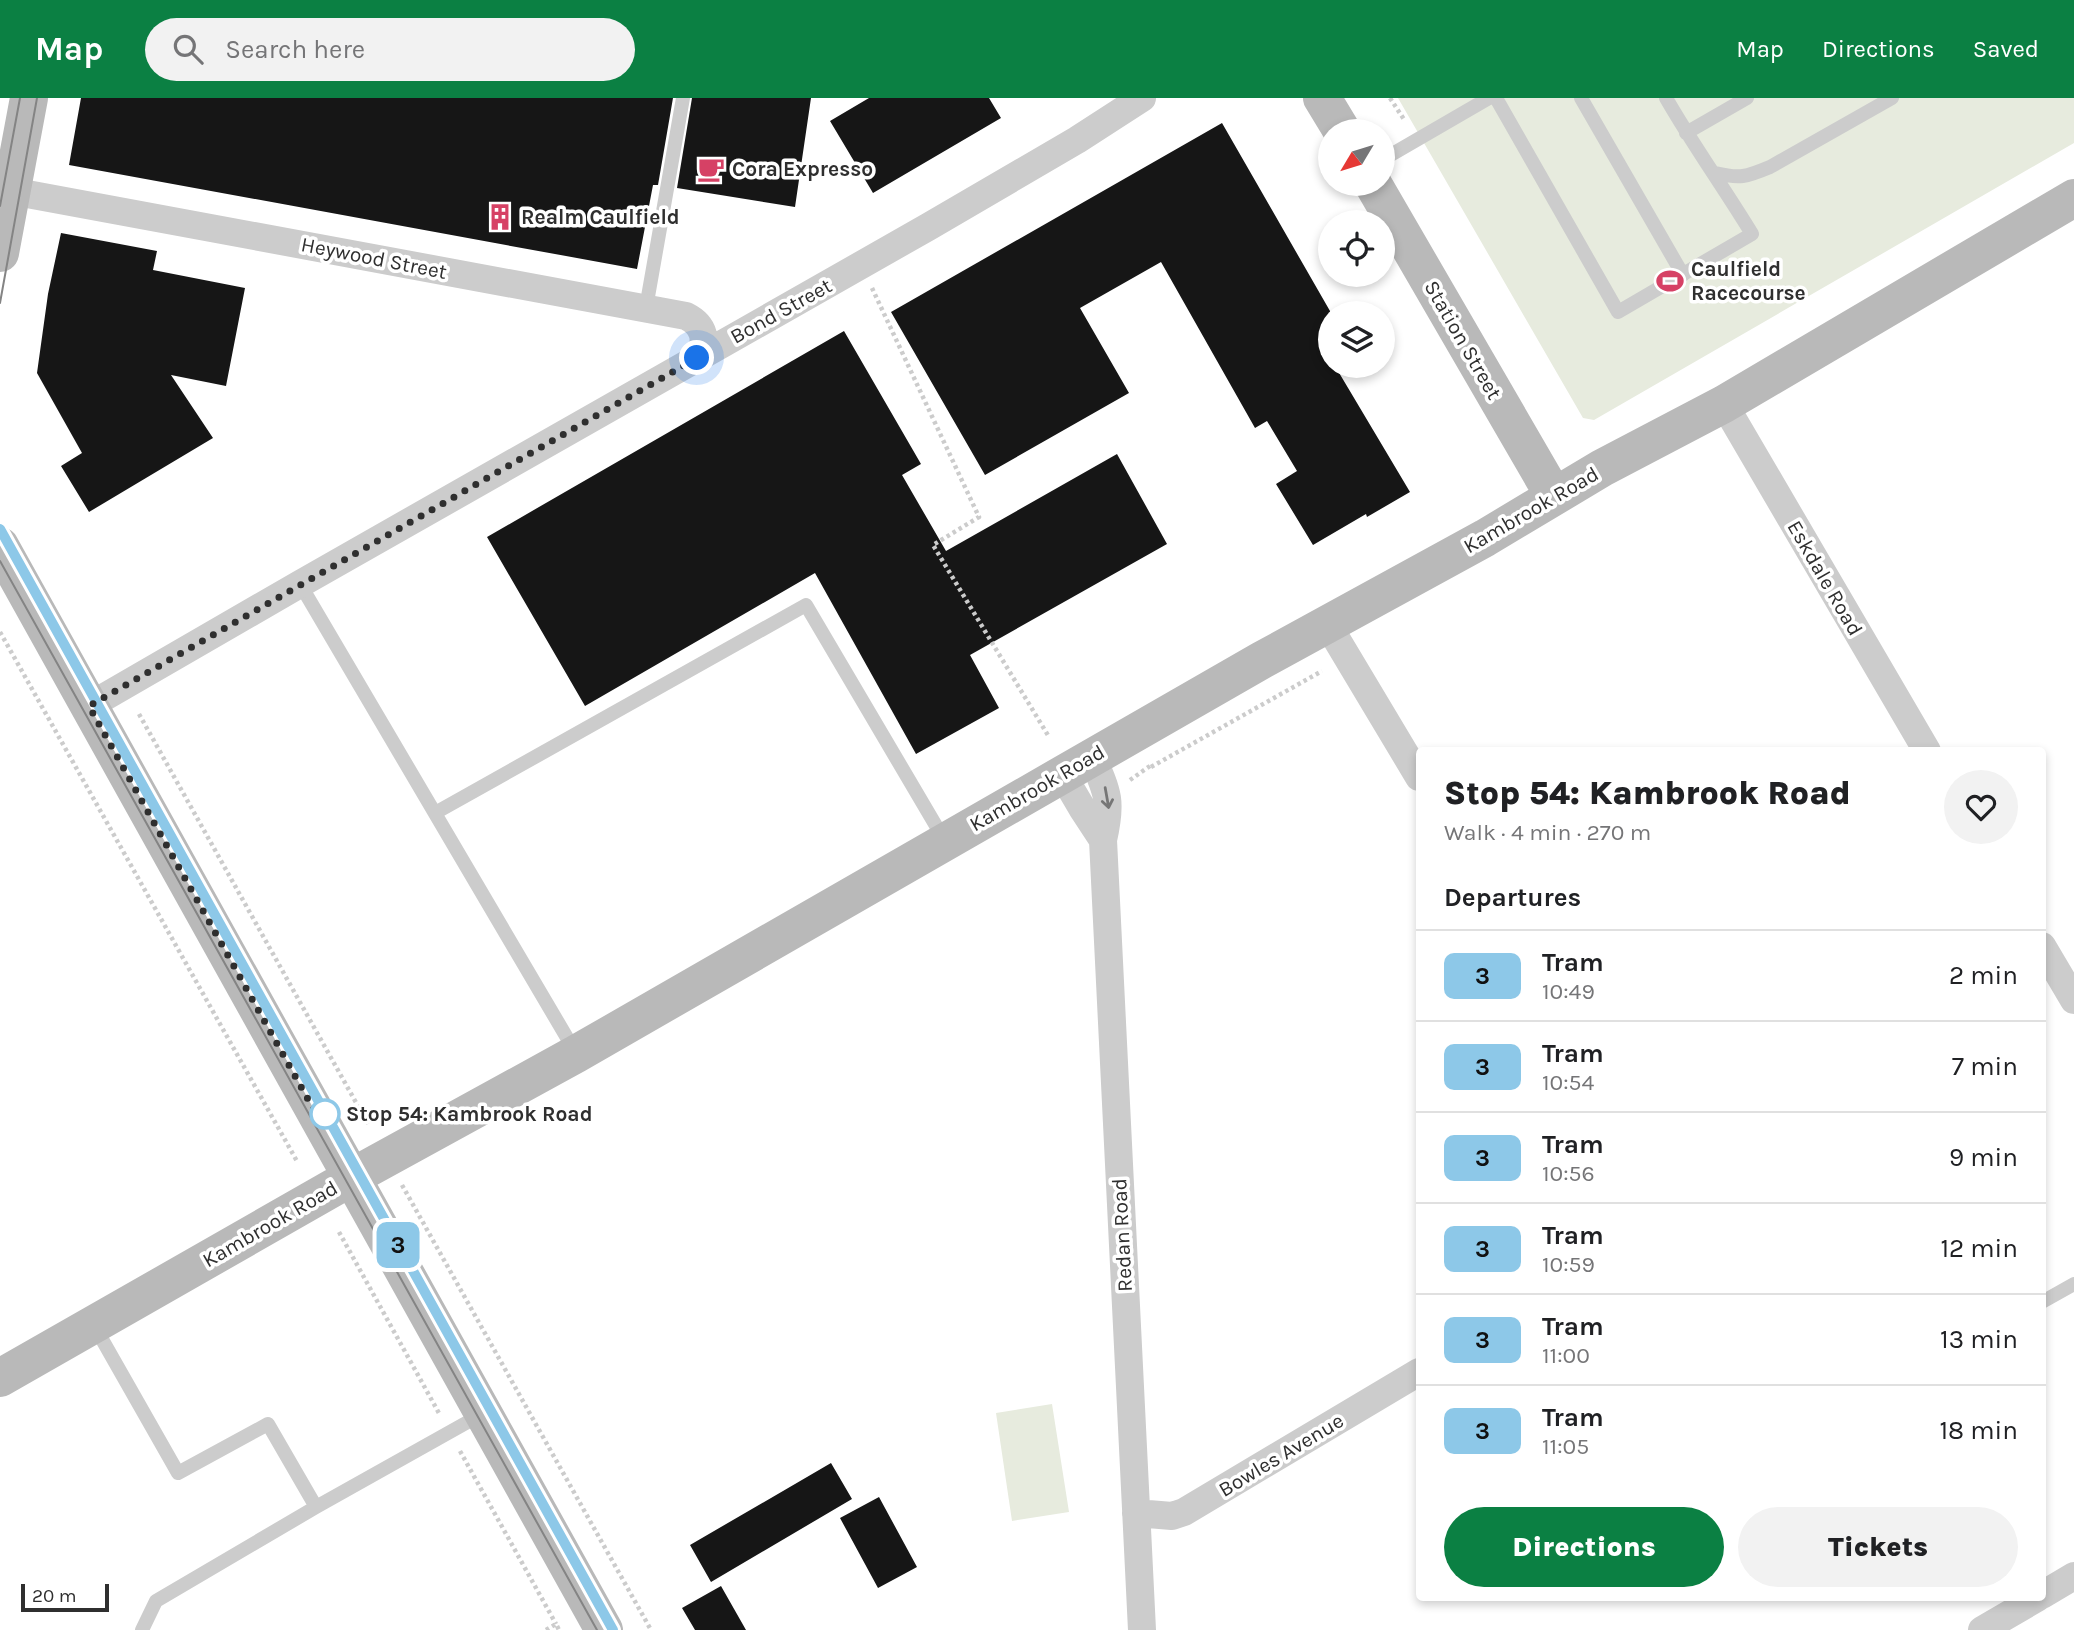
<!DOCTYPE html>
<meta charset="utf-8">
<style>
:root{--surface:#fff;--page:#f2f2f2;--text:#202124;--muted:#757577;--line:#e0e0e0;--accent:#0b8043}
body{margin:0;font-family:Karla,sans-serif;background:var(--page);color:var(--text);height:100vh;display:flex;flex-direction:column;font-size:26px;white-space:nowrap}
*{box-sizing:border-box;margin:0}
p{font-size:23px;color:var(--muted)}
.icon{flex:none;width:38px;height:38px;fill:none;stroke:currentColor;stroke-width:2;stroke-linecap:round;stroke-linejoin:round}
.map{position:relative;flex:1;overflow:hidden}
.panel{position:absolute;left:1416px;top:649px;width:630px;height:854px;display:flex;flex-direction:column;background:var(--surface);border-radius:7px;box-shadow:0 4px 10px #0003}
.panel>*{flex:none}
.badge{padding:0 14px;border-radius:10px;font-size:24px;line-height:46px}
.needle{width:46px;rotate:232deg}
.controls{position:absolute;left:1318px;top:21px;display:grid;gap:14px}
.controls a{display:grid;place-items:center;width:77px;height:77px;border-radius:50%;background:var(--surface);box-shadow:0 4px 10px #0003;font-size:35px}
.scale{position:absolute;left:21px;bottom:18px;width:88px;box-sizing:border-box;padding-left:7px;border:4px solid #2f2f2f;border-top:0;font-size:19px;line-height:24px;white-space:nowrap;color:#2f2f2f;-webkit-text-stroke:5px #fff;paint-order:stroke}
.you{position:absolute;width:35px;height:35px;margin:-18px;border:5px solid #fff;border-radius:50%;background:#1a73e8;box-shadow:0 0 0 10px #1a73e833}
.map>.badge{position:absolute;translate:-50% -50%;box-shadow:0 0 0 4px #fff}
h2{padding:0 28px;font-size:26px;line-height:63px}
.round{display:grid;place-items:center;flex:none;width:74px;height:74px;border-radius:37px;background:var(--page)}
.summary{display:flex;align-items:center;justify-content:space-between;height:119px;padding:0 28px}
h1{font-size:33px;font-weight:800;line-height:52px}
.primary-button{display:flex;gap:14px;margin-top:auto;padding:14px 28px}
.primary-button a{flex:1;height:80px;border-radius:42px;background:var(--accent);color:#fff;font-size:28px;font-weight:800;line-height:80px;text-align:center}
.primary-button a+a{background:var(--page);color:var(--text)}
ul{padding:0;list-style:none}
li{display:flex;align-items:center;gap:21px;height:91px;padding:0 28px;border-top:2px solid var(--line)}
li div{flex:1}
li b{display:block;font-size:26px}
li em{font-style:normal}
li .badge{min-width:77px;font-weight:700;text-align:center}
header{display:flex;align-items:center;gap:42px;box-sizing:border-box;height:98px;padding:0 35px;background:var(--accent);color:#fff}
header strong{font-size:33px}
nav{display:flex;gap:38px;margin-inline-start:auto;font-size:24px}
.search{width:490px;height:63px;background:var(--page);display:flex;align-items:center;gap:18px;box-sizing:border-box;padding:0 24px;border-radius:38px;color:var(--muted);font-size:26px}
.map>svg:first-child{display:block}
.green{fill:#e7ebde}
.building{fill:#161616}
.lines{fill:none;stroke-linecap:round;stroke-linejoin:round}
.path{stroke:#ccc;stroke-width:4.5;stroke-dasharray:3.5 3.5;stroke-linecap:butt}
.lane{stroke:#ccc;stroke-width:14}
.street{stroke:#ccc;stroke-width:28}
.secondary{stroke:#b9b9b9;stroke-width:38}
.tram{stroke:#848484;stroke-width:2}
.oneway{stroke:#767676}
.line-casing{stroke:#fff;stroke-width:16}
.line{stroke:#8dc8e8;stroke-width:10}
.walk{stroke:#2f2f2f;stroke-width:7;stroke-dasharray:0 12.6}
.stop-dot{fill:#fff;stroke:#8dc8e8;stroke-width:3.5}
.labels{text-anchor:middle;stroke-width:7;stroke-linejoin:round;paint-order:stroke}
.poi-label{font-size:21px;font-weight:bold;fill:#2f2f2f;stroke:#fff;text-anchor:start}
.street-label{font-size:21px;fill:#2f2f2f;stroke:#fff}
.stop-label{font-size:21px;font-weight:bold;fill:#2f2f2f;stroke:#fff;text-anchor:start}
</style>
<header>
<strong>Map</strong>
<div class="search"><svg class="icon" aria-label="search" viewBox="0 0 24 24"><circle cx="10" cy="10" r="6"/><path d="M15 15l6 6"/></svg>Search here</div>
<nav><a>Map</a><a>Directions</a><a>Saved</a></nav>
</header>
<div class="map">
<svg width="2074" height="1532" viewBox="0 0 2074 1532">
<rect width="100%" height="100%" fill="#fff"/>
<path class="green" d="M1398 0H2074V45L1594 322 1583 320Z
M1052 1306 1069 1414 1012 1423 996 1315Z"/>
<path class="building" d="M81 0H673L658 87H653L637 171 69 67Z
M692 0H811L795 109 677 90Z
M869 0H989L1001 20 873 95 830 23Z
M1222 25 1330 213V268H1335L1410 394 1367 419 1366 416 1313 447 1276 386 1297 373 1267 323 1255 330 1161 164 1080 210 1129 295 985 377 891 214Z
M61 135 157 153 153 172 245 190 226 288 171 277 213 340 89 414 61 368 82 355 37 275 48 196Z
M844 233 921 366 902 377 946 453 1117 356 1167 446 970 557 999 610 916 656 815 475 585 608 487 439Z
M831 1365 852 1401 711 1484 690 1447Z
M879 1399 917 1469 878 1490 840 1420Z
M721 1488 746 1532H695L682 1510Z"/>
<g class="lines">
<path class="path" d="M1390 0 1405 23
M872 190 979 419 933 447 1049 639
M0 534 298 1065
M139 616 368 1026
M1151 669 1322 573
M1130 682 1150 668
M402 1087 651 1532
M339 1134 440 1317
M460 1353 556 1526
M546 1532 556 1526 559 1532"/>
<path class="lane" d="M1496 0 1618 214 1752 136C1724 90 1693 47 1666 0
M1581 0 1683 177
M1686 35 1747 0
M1382 62 1489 0
M1715 75C1740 81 1746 79 1770 69L1892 0
M646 210 683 0
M300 486 576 955
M435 715 806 507 945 743
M2042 1204 2074 1186
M95 1229 178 1375 268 1326 316 1409
M142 1532 156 1503 316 1409 482 1316"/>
<path class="street" d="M11 93 686 218C704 227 709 243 697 260
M1724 306 1927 653
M1328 527 1419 679
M89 608 300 486 928 129 1077 42 1142 0
M1092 659C1108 695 1112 703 1103 742L1142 1532
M1062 676 1082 710 1103 742
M2042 848 2074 902
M1136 1415 1172 1418 1184 1414 1419 1274
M2042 1497 2074 1478
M1982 1532 2037 1500"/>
<path class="secondary" d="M1322 0 1342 33
M1373 86 1554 398
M0 155 29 0
M0 448 604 1532
M0 1280 352 1079 576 956 1262 562 1485 440 1602 370 1724 306 2074 100"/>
<path class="tram" d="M0 108 20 0
M0 205 37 0
M0 431 613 1532
M0 463 597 1532"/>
</g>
<defs><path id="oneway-shaft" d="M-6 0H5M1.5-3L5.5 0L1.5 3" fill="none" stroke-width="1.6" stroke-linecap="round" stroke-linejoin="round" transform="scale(1.75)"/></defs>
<use class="oneway" href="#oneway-shaft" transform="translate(1107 700) rotate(80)"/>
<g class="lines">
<defs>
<path id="line" d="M0 431 613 1532"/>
</defs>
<use href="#line" class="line-casing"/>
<use href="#line" class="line"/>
<path class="walk" d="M325 1016 314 1012 89 608 697 260"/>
</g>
<defs>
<symbol id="cafe-bare" viewBox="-9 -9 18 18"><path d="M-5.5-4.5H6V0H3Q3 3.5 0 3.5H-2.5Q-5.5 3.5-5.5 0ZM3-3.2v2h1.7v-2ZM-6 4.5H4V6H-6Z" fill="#d64165" stroke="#fff" stroke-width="2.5" paint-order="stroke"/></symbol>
<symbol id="building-bare" viewBox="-9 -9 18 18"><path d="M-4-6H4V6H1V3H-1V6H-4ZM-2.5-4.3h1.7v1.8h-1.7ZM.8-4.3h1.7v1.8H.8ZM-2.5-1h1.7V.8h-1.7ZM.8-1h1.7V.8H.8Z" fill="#d64165" stroke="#fff" stroke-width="2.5" paint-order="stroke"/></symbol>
<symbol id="stadium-bare" viewBox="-9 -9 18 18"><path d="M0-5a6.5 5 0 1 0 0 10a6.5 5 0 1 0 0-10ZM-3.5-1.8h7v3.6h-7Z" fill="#d64165" stroke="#fff" stroke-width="2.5" paint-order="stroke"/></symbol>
</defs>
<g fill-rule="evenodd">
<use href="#cafe-bare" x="692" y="52" width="38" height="38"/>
<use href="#building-bare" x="481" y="100" width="38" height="38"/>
<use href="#stadium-bare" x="1651" y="164" width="38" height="38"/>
</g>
<circle class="stop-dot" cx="325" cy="1016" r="14"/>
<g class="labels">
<g class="poi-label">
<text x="732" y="78">Cora Expresso</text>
<text x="521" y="126">Realm Caulfield</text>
<text x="1691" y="178">Caulfield<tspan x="1691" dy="24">Racecourse</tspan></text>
</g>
<g class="street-label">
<text transform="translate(374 160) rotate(11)" y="7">Heywood Street</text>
<text transform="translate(781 213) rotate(-29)" y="7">Bond Street</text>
<text transform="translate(1463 242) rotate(60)" y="7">Station Street</text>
<text transform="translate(1531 412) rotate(-30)" y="7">Kambrook Road</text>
<text transform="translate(1825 480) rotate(60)" y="7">Eskdale Road</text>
<text transform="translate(1037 690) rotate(-30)" y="7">Kambrook Road</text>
<text transform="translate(270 1126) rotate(-30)" y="7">Kambrook Road</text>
<text transform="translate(1122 1137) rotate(-93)" y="7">Redan Road</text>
<text transform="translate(1281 1357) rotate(-31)" y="7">Bowles Avenue</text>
</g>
<g class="stop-label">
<text x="346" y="1023">Stop 54: Kambrook Road</text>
</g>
</g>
</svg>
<div class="controls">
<a><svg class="needle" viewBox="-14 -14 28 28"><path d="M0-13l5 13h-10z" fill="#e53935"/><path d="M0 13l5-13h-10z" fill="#757577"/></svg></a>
<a><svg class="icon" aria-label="locate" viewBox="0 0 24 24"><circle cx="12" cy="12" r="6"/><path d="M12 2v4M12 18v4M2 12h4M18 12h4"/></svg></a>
<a><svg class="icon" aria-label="layers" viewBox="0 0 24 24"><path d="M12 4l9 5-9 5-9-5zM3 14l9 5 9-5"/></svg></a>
</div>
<div class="scale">20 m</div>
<div class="you" style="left:697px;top:260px"></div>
<b class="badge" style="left:398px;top:1147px;background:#8dc8e8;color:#111">3</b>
<section class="panel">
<div class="summary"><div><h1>Stop 54: Kambrook Road</h1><p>Walk · 4 min · 270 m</p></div><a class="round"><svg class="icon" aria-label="heart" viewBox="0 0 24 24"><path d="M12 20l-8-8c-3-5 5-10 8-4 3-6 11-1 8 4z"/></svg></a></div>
<h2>Departures</h2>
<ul>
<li><span class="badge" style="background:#8dc8e8;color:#111">3</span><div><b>Tram</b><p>10:49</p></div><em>2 min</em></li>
<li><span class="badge" style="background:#8dc8e8;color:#111">3</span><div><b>Tram</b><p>10:54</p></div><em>7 min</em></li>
<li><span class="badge" style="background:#8dc8e8;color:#111">3</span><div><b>Tram</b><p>10:56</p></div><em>9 min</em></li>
<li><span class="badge" style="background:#8dc8e8;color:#111">3</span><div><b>Tram</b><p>10:59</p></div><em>12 min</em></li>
<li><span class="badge" style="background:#8dc8e8;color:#111">3</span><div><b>Tram</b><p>11:00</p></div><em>13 min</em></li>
<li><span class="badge" style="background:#8dc8e8;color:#111">3</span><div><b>Tram</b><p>11:05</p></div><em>18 min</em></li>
</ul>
<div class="primary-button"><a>Directions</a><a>Tickets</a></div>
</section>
</div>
